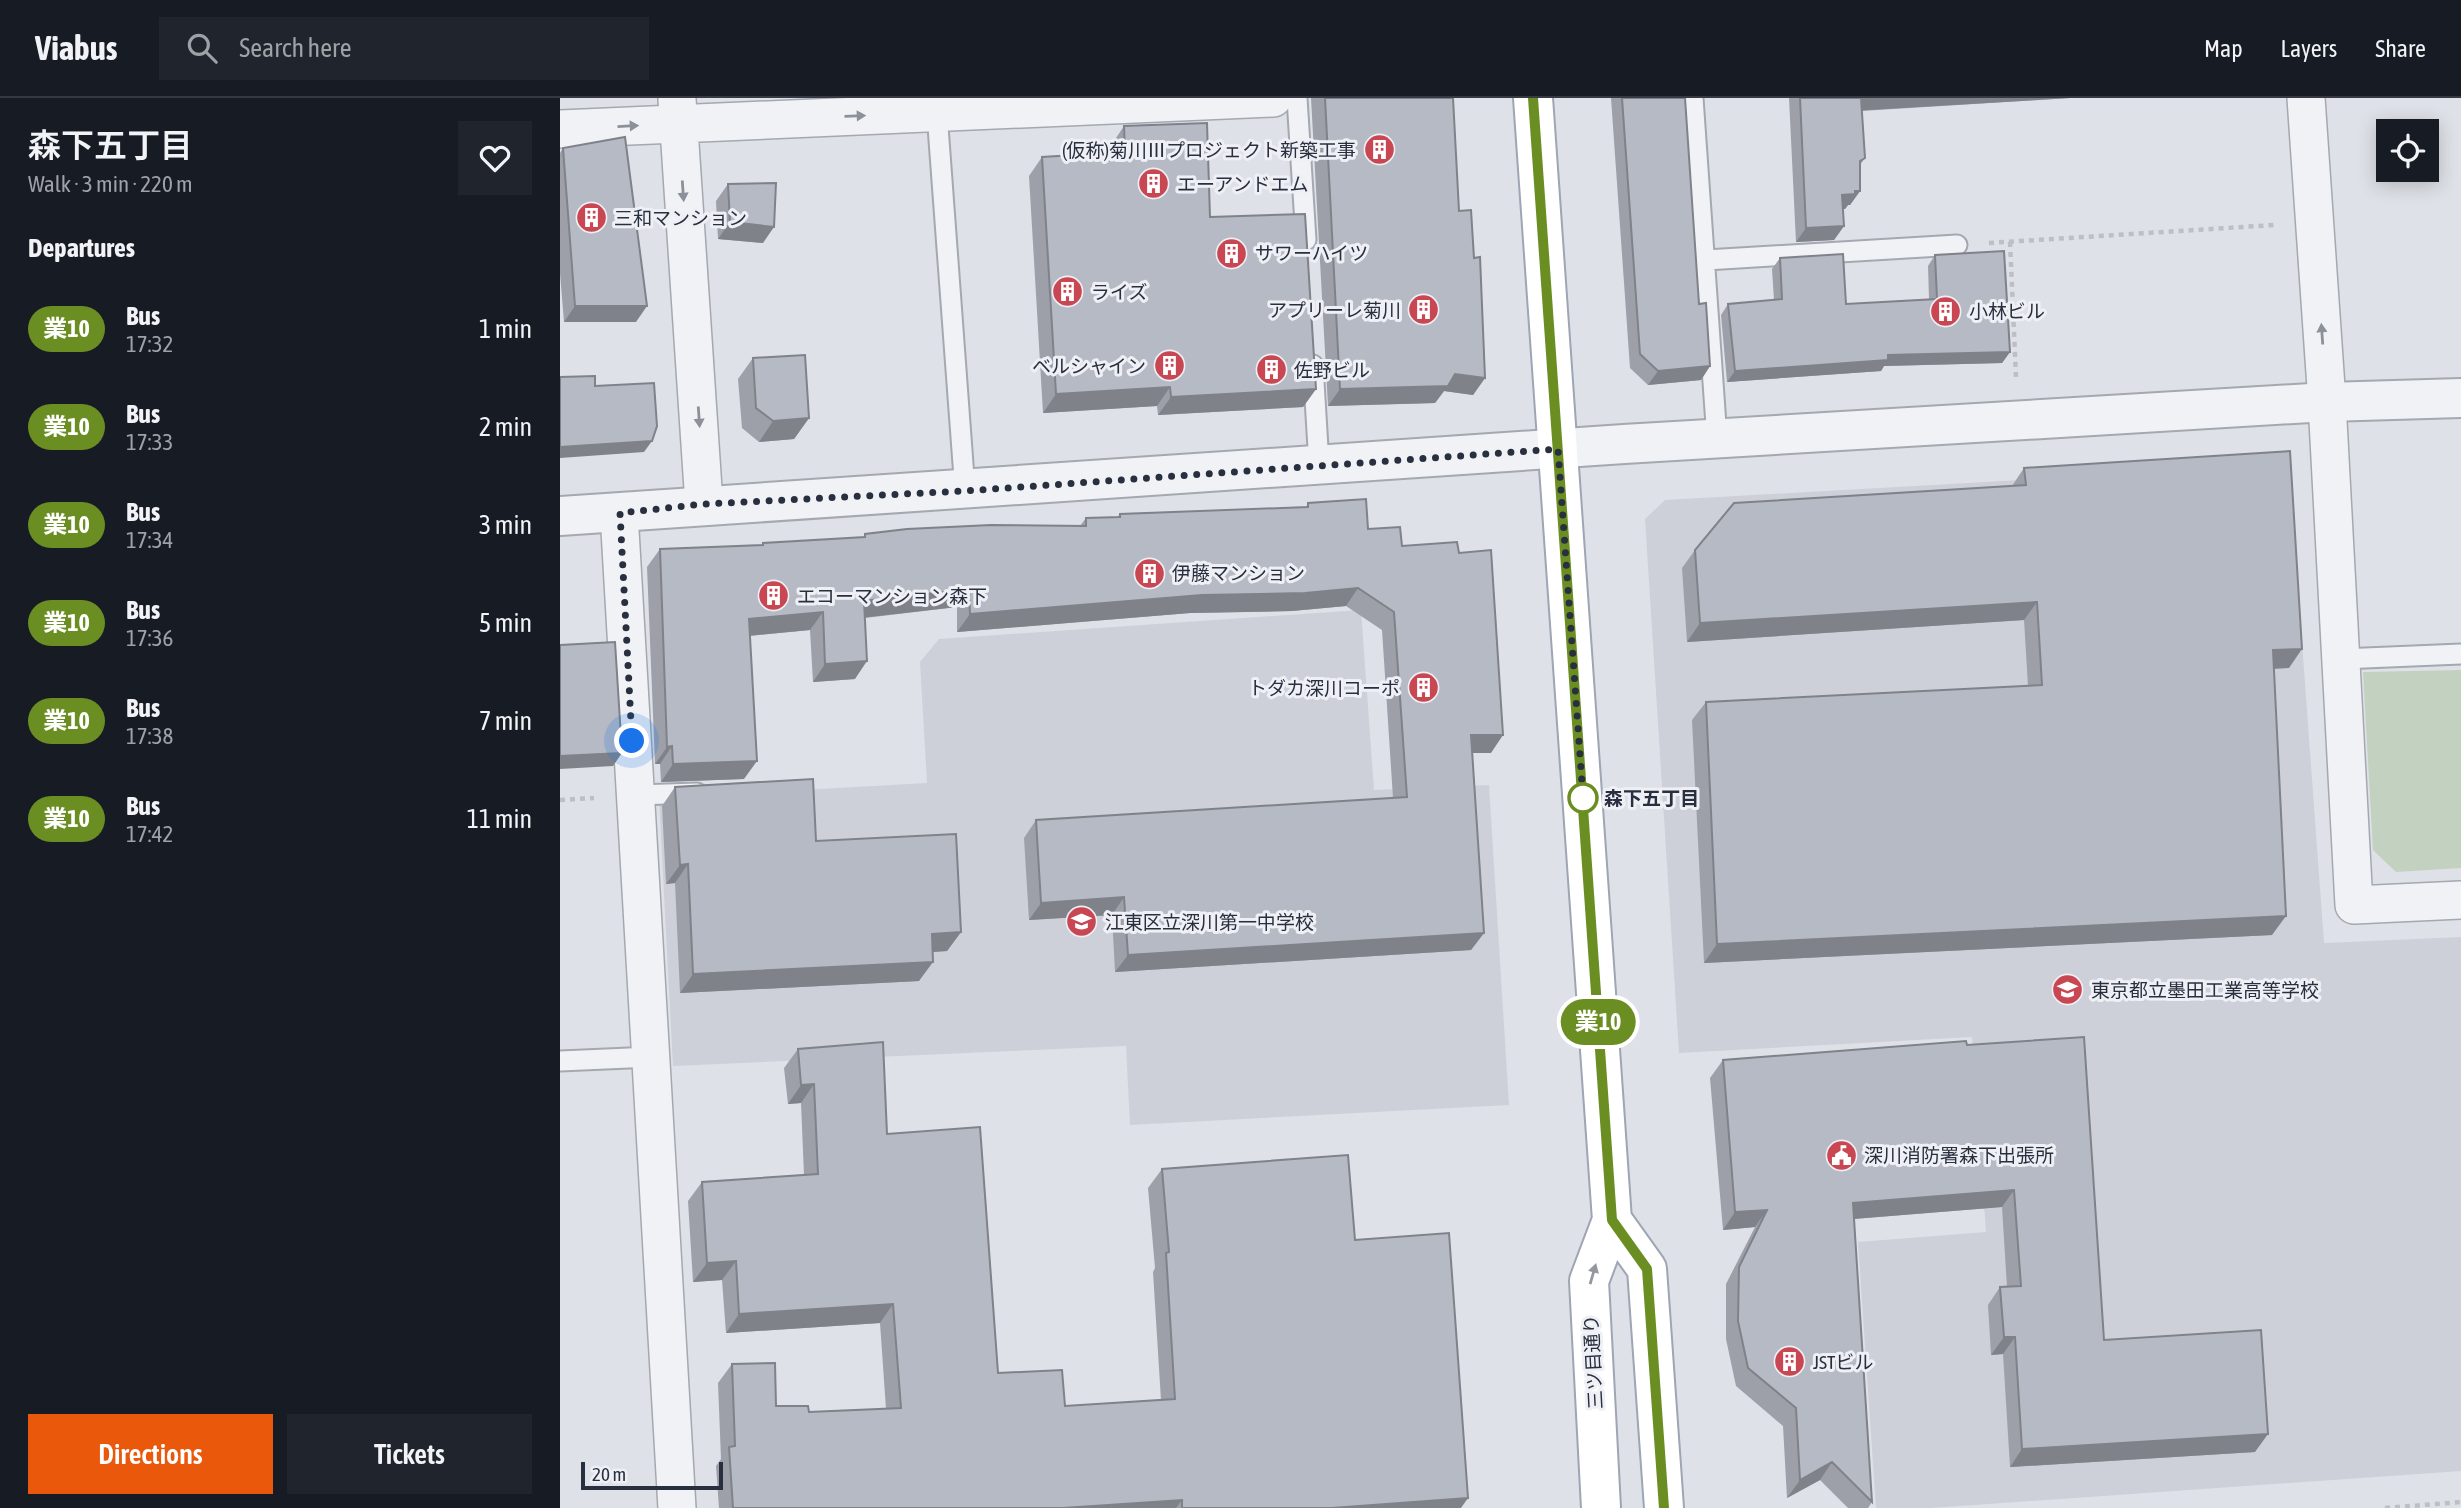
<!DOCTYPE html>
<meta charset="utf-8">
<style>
:root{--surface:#171b24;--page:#20242c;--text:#f1f3f6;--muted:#9ea1a6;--line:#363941;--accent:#ea580c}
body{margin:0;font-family:"Asap Condensed","Noto Sans JP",sans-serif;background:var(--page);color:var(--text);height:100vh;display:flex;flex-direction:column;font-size:26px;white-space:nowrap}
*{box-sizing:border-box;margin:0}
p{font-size:23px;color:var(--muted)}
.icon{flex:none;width:38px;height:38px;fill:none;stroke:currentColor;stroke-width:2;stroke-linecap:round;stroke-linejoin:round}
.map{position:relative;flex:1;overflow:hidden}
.sheet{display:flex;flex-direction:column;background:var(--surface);width:560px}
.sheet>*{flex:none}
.badge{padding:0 14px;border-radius:23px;font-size:24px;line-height:46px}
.buttons{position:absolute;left:1816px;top:21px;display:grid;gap:14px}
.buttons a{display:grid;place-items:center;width:63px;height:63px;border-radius:0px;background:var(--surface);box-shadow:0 4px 18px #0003;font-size:35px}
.scale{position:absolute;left:21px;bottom:18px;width:142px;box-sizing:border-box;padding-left:7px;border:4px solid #282f3e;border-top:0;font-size:19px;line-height:24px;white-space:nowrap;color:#282f3e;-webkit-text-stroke:5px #eef0f5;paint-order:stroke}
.you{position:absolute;width:35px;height:35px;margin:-18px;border:5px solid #fff;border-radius:50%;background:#1a73e8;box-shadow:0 0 0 10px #1a73e833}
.map>.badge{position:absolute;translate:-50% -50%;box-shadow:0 0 0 4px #fff}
h2{padding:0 28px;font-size:26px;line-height:63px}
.round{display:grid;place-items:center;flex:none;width:74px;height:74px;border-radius:0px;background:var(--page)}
.summary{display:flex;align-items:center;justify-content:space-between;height:119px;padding:0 28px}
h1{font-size:33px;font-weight:600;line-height:52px}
.button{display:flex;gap:14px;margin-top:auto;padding:14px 28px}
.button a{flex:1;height:80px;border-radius:0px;background:var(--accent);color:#fff;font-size:28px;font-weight:600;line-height:80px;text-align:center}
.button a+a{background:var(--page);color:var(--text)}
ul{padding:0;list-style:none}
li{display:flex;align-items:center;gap:21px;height:98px;padding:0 28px}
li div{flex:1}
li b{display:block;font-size:26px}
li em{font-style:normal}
li .badge{min-width:77px;font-weight:700;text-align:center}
header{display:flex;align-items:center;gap:42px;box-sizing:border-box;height:98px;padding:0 35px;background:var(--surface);border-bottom:2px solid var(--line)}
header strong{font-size:33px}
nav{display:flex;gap:38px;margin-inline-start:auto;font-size:24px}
.search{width:490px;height:63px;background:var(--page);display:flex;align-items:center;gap:18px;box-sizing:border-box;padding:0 24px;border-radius:0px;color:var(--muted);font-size:26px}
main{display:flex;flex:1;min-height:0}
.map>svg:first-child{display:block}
.built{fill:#cdd0d9}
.green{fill:#c3d1c0}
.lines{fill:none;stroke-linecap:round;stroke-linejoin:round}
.service-casing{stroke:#a4a8b1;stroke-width:23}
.minor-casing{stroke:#a4a8b1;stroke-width:40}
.tertiary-casing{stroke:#a4a8b1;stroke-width:42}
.primary-casing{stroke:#9ea5b3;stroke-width:42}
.path{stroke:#bdbfc6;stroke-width:4.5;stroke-dasharray:5 5;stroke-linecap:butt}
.service{stroke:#f1f2f6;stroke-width:19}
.minor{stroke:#f1f2f6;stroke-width:37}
.tertiary{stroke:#f1f2f6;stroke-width:38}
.primary{stroke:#fff;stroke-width:38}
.wall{fill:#9da0a9}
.shaded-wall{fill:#7f8289}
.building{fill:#b6bac4;stroke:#7f8289;stroke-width:2}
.oneway{fill:#8c909a}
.oneway2{fill:#94979e}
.line-casing{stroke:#fff;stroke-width:16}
.line{stroke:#6b8e23;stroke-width:10}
.walk{stroke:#282f3e;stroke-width:7;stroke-dasharray:0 12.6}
.stop-dot{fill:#fff;stroke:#6b8e23;stroke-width:3.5}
.labels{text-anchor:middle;stroke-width:6;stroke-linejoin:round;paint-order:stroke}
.poi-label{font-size:19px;fill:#282f3e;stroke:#eef0f5;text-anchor:start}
.stop-label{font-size:19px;font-weight:bold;fill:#282f3e;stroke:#eef0f5;text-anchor:start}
.street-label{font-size:19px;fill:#282f3e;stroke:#eef0f5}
</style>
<header>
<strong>Viabus</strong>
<div class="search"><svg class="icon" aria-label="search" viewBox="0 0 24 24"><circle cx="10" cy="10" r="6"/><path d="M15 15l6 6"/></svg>Search here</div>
<nav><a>Map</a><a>Layers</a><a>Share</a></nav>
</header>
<main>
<section class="sheet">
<div class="summary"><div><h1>森下五丁目</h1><p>Walk · 3 min · 220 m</p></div><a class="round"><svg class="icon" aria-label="heart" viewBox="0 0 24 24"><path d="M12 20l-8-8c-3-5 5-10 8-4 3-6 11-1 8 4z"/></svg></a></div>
<h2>Departures</h2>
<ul>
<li><span class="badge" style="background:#6b8e23;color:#fff">業10</span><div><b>Bus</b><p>17:32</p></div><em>1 min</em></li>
<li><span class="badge" style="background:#6b8e23;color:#fff">業10</span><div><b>Bus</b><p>17:33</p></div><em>2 min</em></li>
<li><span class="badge" style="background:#6b8e23;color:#fff">業10</span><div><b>Bus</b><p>17:34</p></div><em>3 min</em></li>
<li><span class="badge" style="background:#6b8e23;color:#fff">業10</span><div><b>Bus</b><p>17:36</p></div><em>5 min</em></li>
<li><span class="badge" style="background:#6b8e23;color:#fff">業10</span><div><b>Bus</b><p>17:38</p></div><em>7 min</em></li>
<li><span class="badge" style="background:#6b8e23;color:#fff">業10</span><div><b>Bus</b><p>17:42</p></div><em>11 min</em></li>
</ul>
<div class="button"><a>Directions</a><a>Tickets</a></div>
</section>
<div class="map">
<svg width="1901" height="1410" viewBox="0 0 1901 1410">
<rect width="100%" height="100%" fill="#dee1e7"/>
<path class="built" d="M1729 367 1764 845 1901 839V1373L1371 1410H1316L1298 1144 1426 1134 1412 939 1119 955 1085 421 1105 402Z
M801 512 814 692 929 687 949 1007 570 1027 566 948 113 968 99 700 367 685 360 564 379 541Z"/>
<path class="green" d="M1901 572V770L1836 774 1813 752 1803 574Z"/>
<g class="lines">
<defs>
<path id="service" d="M737 0 746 142
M1133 0 1157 341
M377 15 405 393
M1146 162 1397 147
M753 267 759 367
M1781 561 1901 556
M76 697 137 695
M0 963 92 959"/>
<path id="minor" d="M1746 0 1767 304 1794 807 1901 802
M117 1 144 406
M0 31 713 0
M59 415 117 1410"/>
<path id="tertiary" d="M0 418 1064 346 1767 304 1901 300"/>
<path id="primary" d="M973 0 1052 1122 1029 1183 1041 1410
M1052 1122 1087 1171 1104 1410"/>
</defs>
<use href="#service" class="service-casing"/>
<use href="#minor" class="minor-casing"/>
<use href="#tertiary" class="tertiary-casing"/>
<use href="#primary" class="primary-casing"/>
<path class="path" d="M1450 144 1456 279
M1429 145 1714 127
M0 702 34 700
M1825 1410 1901 1404"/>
<use href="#service" class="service"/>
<use href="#minor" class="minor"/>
<use href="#tertiary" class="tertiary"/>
<use href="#primary" class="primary"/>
</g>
<path class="wall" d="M751 0H893L899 113 914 160 925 280 913 297 884 293 875 305 768 308Z
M1051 0H1125L1139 206 1150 268 1141 282 1088 287 1070 270Z
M1229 0H1510L1302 13 1305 60 1300 67V93L1290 107H1288L1285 111H1283L1284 128 1274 142 1236 144Z
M564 28 650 119 756 291 743 309 598 317 597 308 483 315 469 78 482 59 552 55V46Z
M3 50 76 224H4L0 175V55Z
M168 86 203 145 158 141 156 103Z
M1375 157 1450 254 1442 265 1324 268 1321 273 1167 284 1161 217 1168 206 1214 202 1212 171 1220 160 1286 206 1369 201 1368 168Z
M193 260 249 320 234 341 199 344 182 330 178 281Z
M1464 370 1729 570 1714 571 1712 837 1144 865 1132 622 1146 604 1468 588 1464 522 1127 544 1122 470 1135 452 1452 388Z
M748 405 808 431 842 448 899 455 931 655H912L924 835 911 852 555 874 552 817 469 822 464 740 476 722 833 700 822 532 786 508 732 513 630 515 397 534V509L305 520 295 581 253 584 250 532 190 538 184 681 101 684 100 666H95L87 469 100 451 201 447 203 445 303 439 305 436 520 428 526 420 557 419 560 416 746 409Z
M115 689 256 743 401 834 387 853 372 854 359 883 120 895 115 785 106 786 102 708Z
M1407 947 1544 1242 1695 1354 1450 1369 1443 1256 1431 1257 1428 1207 1440 1189H1447L1442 1109 1294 1121 1312 1404 1308 1410H1288L1260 1382 1227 1400 1223 1328 1176 1288 1166 1241V1186L1195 1129 1163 1132 1150 980 1163 962Z
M238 951 327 1036 438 1275 505 1308 601 1302 593 1174 595 1170 588 1090 602 1071 795 1142 901 1410H159L156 1368 161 1361 158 1285 172 1266 216 1308 249 1314 326 1311 320 1225 166 1235 162 1182 133 1184 128 1103 142 1084 244 1077 241 1005 228 1006 224 970Z"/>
<path class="shaded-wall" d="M1300 0H1510L1291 13Z
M1295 93H1300L1290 107H1288L1285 111H1272L1282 97Z
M170 124 214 129 203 145 158 141Z
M1284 128 1274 142 1236 144 1246 130Z
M15 208H87L76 224H4Z
M1450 254 1442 265 1324 268 1321 273 1167 284 1175 273 1328 257Z
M1150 268 1141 282 1088 287 1098 273Z
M895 276 925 280 913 297 884 293 875 305 768 308 780 291Z
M610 289 597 308 483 315 496 296Z
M756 291 743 309 598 317 611 299Z
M249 320 234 341 199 344 213 323Z
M92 343 84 354 0 360V349Z
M798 490 786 508 732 513 630 515 397 534 410 516 642 497Z
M409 491 397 509 291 521 304 503Z
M1477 504 1464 522 1127 544 1140 525Z
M263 514 250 532 176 539 189 521Z
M1742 551 1729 570 1700 571 1713 552Z
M307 563 295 581 253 584 265 566Z
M911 637H943L931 655H899Z
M112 648 100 666H95L107 649Z
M62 655 53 668 0 671V658Z
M197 663 184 681 101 684 113 666Z
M128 766 115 785 106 786 120 767Z
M564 799 552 817 469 822 481 805Z
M1726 818 1712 837 1144 865 1157 846Z
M401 834 387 853 358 855 372 836Z
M924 835 911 852 555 874 568 857Z
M373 864 359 883 120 895 133 876Z
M254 986 241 1005 228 1006 241 987Z
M1454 1092 1442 1109 1280 1122 1293 1105Z
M1207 1112 1195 1129 1163 1132 1175 1114Z
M176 1163 162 1182 133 1184 147 1165Z
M333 1206 320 1225 166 1235 179 1216Z
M1444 1239H1455L1443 1256 1431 1257Z
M1708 1336 1695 1354 1450 1369 1462 1351Z
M1272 1364 1260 1382 1227 1400 1240 1382Z
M908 1400 901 1410H772Z
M622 1402 616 1410H503Z"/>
<path class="building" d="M765 0H893L899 113 911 112 914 160 920 159 925 280 895 276 888 288 780 291Z
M1062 0H1125L1139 206 1146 205 1150 268 1098 273 1080 256Z
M1240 0H1301L1305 60 1300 63V93H1295V96L1282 97 1284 128 1246 130Z
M647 25 650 119 745 116 756 291 611 299 610 289 496 296 482 59 565 54 564 28Z
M65 39 87 208H15L3 50Z
M216 85 214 129 170 124 168 86Z
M1444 153 1450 254 1328 257V262L1175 273 1168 206 1222 201 1220 160 1283 156 1286 206 1377 201 1375 157Z
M245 257 249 320 213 323 196 310 193 260Z
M35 278V288L94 285 97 328 92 343 0 349V279Z
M1730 353 1742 551 1713 552 1726 818 1157 846 1146 604 1482 587 1477 504 1140 525 1135 452 1174 405 1466 387 1464 370Z
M806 401 808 431 840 429 842 448 897 444 899 455 931 452 943 637H911L924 835 568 857 564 799 481 805 476 722 847 699 834 514 798 490 745 495 642 497 410 516 409 491 304 503 307 563 265 566 263 514 189 521 197 663 113 666 112 648 107 649 100 451 203 447V445L305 439V436L347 431 431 427 526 428V420L560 419V416L748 409V405Z
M55 544 62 655 0 658V547Z
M253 681 256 743 396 736 401 834 372 836 373 864 133 876 128 766 120 767 115 689Z
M1524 939 1544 1242 1701 1232 1708 1336 1462 1351 1455 1239H1444L1440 1189 1461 1188 1454 1092 1293 1105 1312 1404 1272 1364 1240 1382 1236 1310 1188 1270 1178 1223 1179 1169 1207 1112 1175 1114 1163 962 1406 943 1407 947Z
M323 944 327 1036 420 1029 438 1275 502 1272 505 1308 615 1301 606 1155 609 1154 602 1071 788 1057 795 1142 889 1135 908 1400 772 1410H622V1402L503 1410H173L169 1349 175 1348 172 1266 215 1265 216 1308H248L249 1314 341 1310 333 1206 179 1216 176 1163 147 1165 142 1084 258 1076 254 986 241 987 238 951Z"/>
<defs><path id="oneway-solid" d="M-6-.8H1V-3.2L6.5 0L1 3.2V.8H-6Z" transform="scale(1.75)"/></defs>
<g class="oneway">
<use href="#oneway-solid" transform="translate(295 18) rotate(-2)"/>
<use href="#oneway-solid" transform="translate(68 28) rotate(-3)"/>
<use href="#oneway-solid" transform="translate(123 93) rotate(86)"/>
<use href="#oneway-solid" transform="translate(1762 236) rotate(-94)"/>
<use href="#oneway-solid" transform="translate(139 319) rotate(86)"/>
</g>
<use class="oneway2" href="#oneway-solid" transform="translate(1033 1176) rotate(-74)"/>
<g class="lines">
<defs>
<path id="line" d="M973 0 1052 1122 1087 1171 1104 1410"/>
</defs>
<use href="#line" class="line-casing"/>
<use href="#line" class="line"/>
<path class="walk" d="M72 643 60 415 144 406 405 393 998 351 1024 713 1023 700"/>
</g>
<defs>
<symbol id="building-disc" viewBox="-11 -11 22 22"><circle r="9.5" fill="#c94753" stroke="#eef0f5"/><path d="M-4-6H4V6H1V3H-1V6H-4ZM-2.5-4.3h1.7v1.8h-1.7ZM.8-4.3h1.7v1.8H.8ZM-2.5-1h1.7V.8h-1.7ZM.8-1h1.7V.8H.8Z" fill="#fff"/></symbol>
<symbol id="school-disc" viewBox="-11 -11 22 22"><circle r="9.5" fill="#c94753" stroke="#eef0f5"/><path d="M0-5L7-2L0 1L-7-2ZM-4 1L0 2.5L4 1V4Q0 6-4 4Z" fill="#fff"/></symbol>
<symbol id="civic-disc" viewBox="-11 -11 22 22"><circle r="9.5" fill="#c94753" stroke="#eef0f5"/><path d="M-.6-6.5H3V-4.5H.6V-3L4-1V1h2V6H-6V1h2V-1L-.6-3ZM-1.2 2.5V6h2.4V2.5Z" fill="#fff"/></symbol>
</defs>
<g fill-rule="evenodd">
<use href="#building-disc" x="802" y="34" width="35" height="35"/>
<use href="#building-disc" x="576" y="68" width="35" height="35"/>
<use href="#building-disc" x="14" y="102" width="35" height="35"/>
<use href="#building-disc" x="654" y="138" width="35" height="35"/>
<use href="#building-disc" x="490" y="176" width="35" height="35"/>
<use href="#building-disc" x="846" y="194" width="35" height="35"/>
<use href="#building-disc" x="1368" y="196" width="35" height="35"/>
<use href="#building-disc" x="592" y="250" width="35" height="35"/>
<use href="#building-disc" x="694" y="254" width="35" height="35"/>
<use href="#building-disc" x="572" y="458" width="35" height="35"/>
<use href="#building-disc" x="196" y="480" width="35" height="35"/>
<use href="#building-disc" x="846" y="572" width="35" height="35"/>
<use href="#school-disc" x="504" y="806" width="35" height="35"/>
<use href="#school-disc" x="1490" y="874" width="35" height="35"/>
<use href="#civic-disc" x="1264" y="1040" width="35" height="35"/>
<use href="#building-disc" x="1212" y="1246" width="35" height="35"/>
</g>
<circle class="stop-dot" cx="1023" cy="700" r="14"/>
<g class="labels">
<g class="poi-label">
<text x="796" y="59" text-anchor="end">(仮称)菊川Ⅲプロジェクト新築工事</text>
<text x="617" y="93">エーアンドエム</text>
<text x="54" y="127">三和マンション</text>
<text x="695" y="162">サワーハイツ</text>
<text x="531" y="201">ライズ</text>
<text x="841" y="219" text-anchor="end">アプリーレ菊川</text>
<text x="1409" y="220">小林ビル</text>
<text x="586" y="275" text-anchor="end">ベルシャイン</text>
<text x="734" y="279">佐野ビル</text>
<text x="612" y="482">伊藤マンション</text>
<text x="237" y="505">エコーマンション森下</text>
<text x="840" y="597" text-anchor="end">トダカ深川コーポ</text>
<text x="545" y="831">江東区立深川第一中学校</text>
<text x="1531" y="899">東京都立墨田工業高等学校</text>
<text x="1304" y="1064">深川消防署森下出張所</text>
<text x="1253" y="1271">JSTビル</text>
</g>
<g class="stop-label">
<text x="1044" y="707">森下五丁目</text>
</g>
<g class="street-label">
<text transform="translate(1033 1264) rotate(-93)" y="7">三ツ目通り</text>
</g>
</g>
</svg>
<div class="buttons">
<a><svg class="icon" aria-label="locate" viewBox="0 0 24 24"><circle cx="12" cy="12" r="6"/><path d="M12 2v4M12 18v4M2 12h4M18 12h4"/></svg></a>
</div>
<div class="scale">20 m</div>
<div class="you" style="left:72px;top:643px"></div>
<b class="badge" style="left:1038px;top:924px;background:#6b8e23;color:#fff">業10</b>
</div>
</main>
